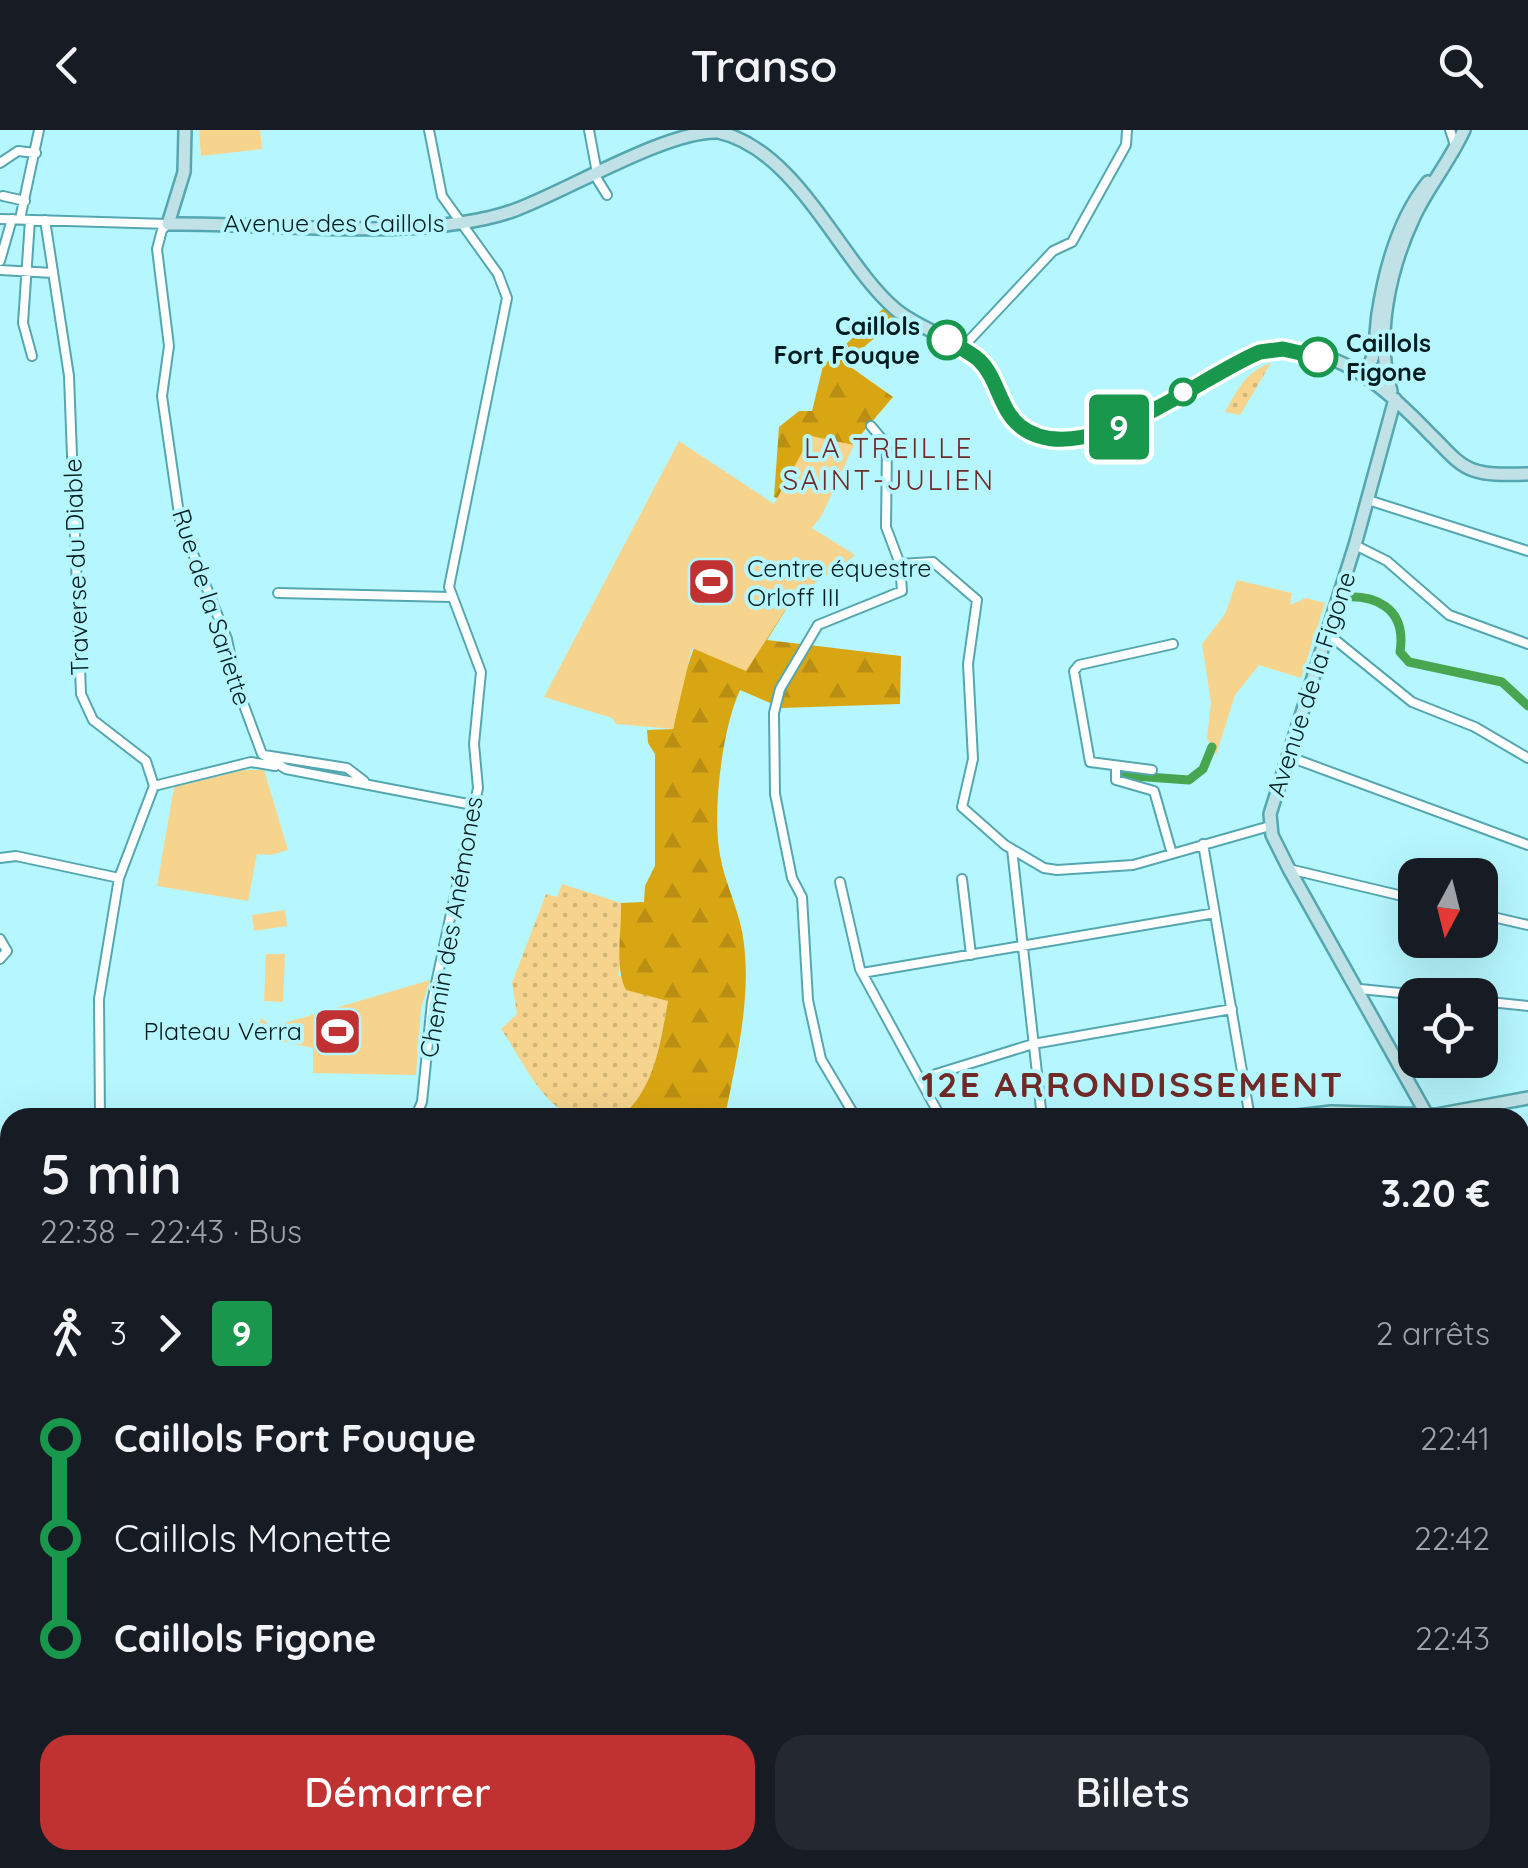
<!DOCTYPE html>
<html lang="fr">
<meta charset="utf-8">
<style>
:root{--surface:#171b24;--page:#242831;--text:#f1f3f6;--muted:#9ea1a6;--accent:#c03132}
body{margin:0;font-family:Quicksand,sans-serif;background:var(--page);color:var(--text);height:100vh;display:flex;flex-direction:column;font-size:38px;white-space:nowrap}
*{box-sizing:border-box;margin:0}
p{font-size:32px;color:var(--muted)}
.icon{flex:none;width:55px;height:55px;fill:none;stroke:currentColor;stroke-width:2;stroke-linecap:round;stroke-linejoin:round}
.map{position:relative;flex:1;overflow:hidden}
.side{position:absolute;left:0px;top:978px;width:1530px;height:762px;display:flex;flex-direction:column;background:var(--surface);border-radius:30px 30px 0 0;box-shadow:0 10px 40px #0002}
.side>*{flex:none}
.badge{padding:0 20px;border-radius:8px;font-size:35px;line-height:65px}
.needle{width:65px;rotate:187deg}
.buttons{position:absolute;left:1398px;top:728px;display:grid;gap:20px}
.buttons a{display:grid;place-items:center;width:100px;height:100px;border-radius:20px;background:var(--surface);box-shadow:0 10px 40px #0002;font-size:50px}
.map>.badge{position:absolute;translate:-50% -50%;box-shadow:0 0 0 5px #fff}
.legs{display:flex;align-items:center;gap:15px;height:110px;padding:0 40px;font-size:32px}
.legs p{margin-inline-start:auto}
.head{display:flex;align-items:center;justify-content:space-between;height:170px;padding:0 40px}
h1{font-size:55px;font-weight:600;line-height:75px}
.primary-button{display:flex;gap:20px;margin-top:auto;padding:20px 40px}
.primary-button a{flex:1;height:115px;border-radius:30px;background:var(--accent);color:#fff;font-size:40px;font-weight:600;line-height:115px;text-align:center}
.primary-button a+a{background:var(--page);color:var(--text)}
ul{padding:0 40px;list-style:none}
li{display:flex;align-items:center;gap:35px;height:100px;font-size:38px}
li i{display:grid;place-items:center;width:15px;height:100%;margin:0 12px;background:currentColor}
li i::after{content:'';width:25px;height:25px;margin:-12px;border:8px solid;border-radius:50%;background:var(--surface)}
li p{margin-inline-start:auto}
li:first-child i{background:linear-gradient(#0000 50%,currentColor 0)}
li:last-child i{background:linear-gradient(currentColor 50%,#0000 0)}
header{display:flex;justify-content:space-between;align-items:center;height:130px;padding:0 40px;background:var(--surface);font-size:45px;font-weight:600}
.map>svg:first-child{display:block}
.grass{fill:url(#grass-dots)}
.forest{fill:url(#forest-firs)}
.cemetery{fill:url(#cemetery-stones)}
.pitch{fill:#f6d48d}
.lines{fill:none;stroke-linecap:round;stroke-linejoin:round}
.canal{stroke:#48a651;stroke-width:9}
.street-casing{stroke:#54a7b0;stroke-width:12}
.secondary-casing{stroke:#54a7b0;stroke-width:16}
.street{stroke:#fff;stroke-width:8}
.secondary{stroke:#c0e2e6;stroke-width:11}
.line-1-casing{stroke:#fff;stroke-width:22}
.line-1{stroke:#19984d;stroke-width:15}
.stop-1-dot{fill:#fff;stroke:#19984d;stroke-width:5}
.labels{text-anchor:middle;stroke-width:8;stroke-linejoin:round;paint-order:stroke}
.street-label{font-size:25px;fill:#031d20;stroke:#b6f7ff}
.stop-label{font-size:25px;font-weight:bold;fill:#031d20;stroke:#b6f7ff;text-anchor:end}
.poi-label{font-size:25px;fill:#031d20;stroke:#b6f7ff;text-anchor:start}
.neighbourhood-label{font-size:28px;letter-spacing:2.5px;fill:#702a27;stroke:#b6f7ff}
.district-label{font-size:35px;font-weight:bold;letter-spacing:2.5px;fill:#702a27;stroke:#b6f7ff}
</style>
<header><svg class="icon" aria-label="back" viewBox="0 0 24 24"><path d="M15 5l-7 7 7 7"/></svg>Transo<svg class="icon" aria-label="search" viewBox="0 0 24 24"><circle cx="10" cy="10" r="6"/><path d="M15 15l6 6"/></svg></header>
<div class="map">
<svg width="1528" height="1738" viewBox="0 0 1528 1738">
<defs>
<pattern id="grass-dots" width="8" height="8" patternUnits="userSpaceOnUse" patternTransform="scale(2.5)"><rect width="8" height="8" fill="#f6d48d"/><path d="M2 2h.1M6 6h.1" fill="none" stroke="#d1b679" stroke-width="1.8" stroke-linecap="round"/></pattern>
<pattern id="forest-firs" width="22" height="20" patternUnits="userSpaceOnUse" patternTransform="scale(2.5)"><rect width="22" height="20" fill="#d9a613"/><path d="M5 1l3.5 6h-7zM16 11l3.5 6h-7z" fill="#b98e12"/></pattern>
<pattern id="cemetery-stones" width="16" height="16" patternUnits="userSpaceOnUse" patternTransform="scale(2.5)"><rect width="16" height="16" fill="#f6d48d"/><path d="M2 7V4a2 2 0 0 1 4 0v3zM10 15v-3a2 2 0 0 1 4 0v3z" fill="#d1b679"/></pattern>
</defs>
<rect width="100%" height="100%" fill="#b6f7ff"/>
<path class="grass" d="M1271 233 1240 285 1225 282C1238 259 1245 242 1271 233Z
M562 754 621 773 623 818 618 845 668 871C660 914 655 958 621 987 606 987 587 991 573 986 540 974 520 925 501 899L517 884 512 853 546 764 557 767Z
M889 1730 948 1732 950 1738H890Z"/>
<path class="forest" d="M884 178 903 193C882 202 859 214 852 238L893 267 800 376 774 367 779 297 799 281H812L823 236Z
M855 425 793 468 767 510 901 526 900 574 782 578 740 560C722 599 712 682 720 725 725 755 741 783 744 814 751 872 736 930 725 987H621C655 958 660 914 668 871L626 860C614 837 622 800 621 773L644 772 645 756 655 736V624L648 613 647 600 673 599 683 550 699 503Z"/>
<path class="cemetery" d="M0 1372 10 1376V1634L0 1629Z"/>
<path class="pitch" d="M199 0H260L262 19 201 26Z
M811 306 854 315 822 385 812 398 855 425 793 468 746 541 692 518 673 599 616 594 612 588 544 567 679 311 774 374Z
M1237 450 1292 463 1290 475 1306 468 1325 473 1301 548 1259 535 1235 565 1216 625 1207 608 1211 573 1202 514 1225 484Z
M243 640H264L288 720 271 725 257 724 248 771 157 756 174 657Z
M285 780 287 796 254 801 252 785Z
M266 824H285L283 872 264 871Z
M430 850 421 878 416 945 313 943V918L252 905 262 888 271 897Z"/>
<g class="lines">
<path class="canal" d="M1335 468C1375 462 1407 478 1400 522L1409 532 1502 552 1528 576
M1120 645 1189 650 1203 639 1212 617"/>
<defs>
<path id="street" d="M589 0 597 43
M1450 0 1456 18
M0 33 18 21 36 23
M594 44 607 65
M3 66 25 71
M0 89 168 94
M20 89 39 0
M30 90 23 193 32 226
M45 90 69 246 81 564 93 590 146 631 154 656 119 748 99 869 100 988
M168 94 162 100 157 119 169 216 162 266 180 391 227 509 236 554 262 624 286 639 473 675
M0 131 12 89
M0 140 53 143
M962 218 1053 121 1072 112 1126 15 1127 0
M1368 370 1528 421
M1355 415 1387 431 1449 485 1528 514
M900 434 933 432 977 470 968 534 973 629 962 677 1005 715 1044 738 1057 740 1133 735 1270 696
M278 463 451 467
M1328 504 1412 572 1475 597 1528 628
M264 625 347 638 364 651
M1287 626 1528 715
M1116 637V650L1154 661 1172 724
M1152 640 1090 632 1074 541 1079 535 1173 514
M154 656 251 632 275 636
M1203 714 1250 988
M1012 719 1042 988
M0 728 16 726 119 748
M1289 739 1415 769
M962 749 971 825
M840 752 860 839 941 988
M1480 784 1528 795
M0 809 7 821 0 829
M862 843 1215 783
M1360 859 1420 865
M1480 871 1528 876
M920 949 1033 914 1232 879
M415 988 422 972 432 872 478 658 474 614 481 542 449 457 507 168 498 144 442 66 429 0
M856 988 821 929 808 870 802 767 792 748 775 664 774 583 780 559 818 495 902 461 900 434 886 397 887 315 871 296
M0 1148 10 1147
M1520 1241 1528 1361
M1520 1393H1528
M1520 1503H1528
M1520 1610H1528
M0 1634 10 1639
M1520 1661H1528
M614 1730 621 1738
M841 1730V1738
M1040 1730V1738
M1195 1730 1202 1738
M1433 1730 1456 1738
M95 1738 98 1730
M414 1738 416 1730
M540 1738V1730
M709 1738V1730"/>
<path id="secondary" d="M185 0 184 42 168 94C267 92 424 113 515 80 567 61 667 0 718 2 797 19 840 131 894 178 919 200 958 208 981 232 999 251 1001 283 1023 298 1099 349 1206 223 1278 220 1342 217 1390 262 1431 305 1444 317 1456 334 1473 340 1490 346 1510 344 1528 344
M1365 244C1377 226 1375 205 1378 184 1385 138 1399 88 1428 52
M1391 261C1374 207 1390 138 1414 87 1428 57 1450 31 1464 0
M1395 269 1355 415 1270 684 1272 705 1289 739 1427 985
M1281 988 1331 982 1436 985 1528 968
M0 1366 10 1368
M198 1738 199 1730
M1168 1738V1730"/>
</defs>
<use href="#street" class="street-casing"/>
<use href="#secondary" class="secondary-casing"/>
<use href="#street" class="street"/>
<use href="#secondary" class="secondary"/>
</g>
<g class="lines">
<defs>
<path id="line-1" d="M947 210C957 216 970 222 979 230 998 248 999 279 1020 296 1082 345 1202 245 1260 222L1283 219 1318 227"/>
</defs>
<use href="#line-1" class="line-1-casing"/>
<use href="#line-1" class="line-1"/>
</g>
<defs>
<symbol id="stadium-square" viewBox="-11 -11 22 22"><rect x="-9" y="-9" width="18" height="18" rx="4" fill="#c03132" stroke="#b6f7ff"/><path d="M0-5a6.5 5 0 1 0 0 10a6.5 5 0 1 0 0-10ZM-3.5-1.8h7v3.6h-7Z" fill="#fff"/></symbol>
</defs>
<g fill-rule="evenodd">
<use href="#stadium-square" x="684" y="424" width="55" height="55"/>
<use href="#stadium-square" x="310" y="874" width="55" height="55"/>
</g>
<g class="stop-1-dot">
<circle cx="947" cy="210" r="18"/>
<circle cx="1318" cy="227" r="18"/>
<circle cx="1183" cy="262" r="12"/>
</g>
<g class="labels">
<g class="street-label">
<text x="334" y="102">Avenue des Caillols</text>
<text transform="translate(76 437) rotate(-92)" y="9">Traverse du Diable</text>
<text transform="translate(212 477) rotate(72)" y="9">Rue de la Sariette</text>
<text transform="translate(1311 554) rotate(-72)" y="9">Avenue de la Figone</text>
<text transform="translate(451 797) rotate(-80)" y="9">Chemin des Anémones</text>
</g>
<g class="stop-label">
<text x="920" y="205">Caillols<tspan x="920" dy="29">Fort Fouque</tspan></text>
<text x="1346" y="222" text-anchor="start">Caillols<tspan x="1346" dy="29">Figone</tspan></text>
</g>
<g class="poi-label">
<text x="747" y="447">Centre équestre<tspan x="747" dy="29">Orloff III</tspan></text>
<text x="302" y="910" text-anchor="end">Plateau Verra</text>
</g>
<g class="neighbourhood-label">
<text x="889" y="328">LA TREILLE<tspan x="889" dy="32">SAINT-JULIEN</tspan></text>
</g>
<g class="district-label">
<text x="1133" y="967">12E ARRONDISSEMENT</text>
</g>
</g>
</svg>
<div class="buttons">
<a><svg class="needle" viewBox="-14 -14 28 28"><path d="M0-13l5 13h-10z" fill="#e53935"/><path d="M0 13l5-13h-10z" fill="#9ea1a6"/></svg></a>
<a><svg class="icon" aria-label="locate" viewBox="0 0 24 24"><circle cx="12" cy="12" r="6"/><path d="M12 2v4M12 18v4M2 12h4M18 12h4"/></svg></a>
</div>
<b class="badge" style="left:1119px;top:297px;background:#19984d;color:#fff">9</b>
<section class="side">
<div class="head"><div><h1>5 min</h1><p>22:38 – 22:43 · Bus</p></div><b>3.20 €</b></div>
<div class="legs"><svg class="icon" aria-label="walk" viewBox="0 0 24 24"><circle cx="13" cy="4" r="2"/><path d="M13 8l-2 6 4 7M11 14l-3 7M7 12l3-4h3l4 4"/></svg>3<svg class="icon" aria-label="forward" viewBox="0 0 24 24"><path d="M9 5l7 7-7 7"/></svg><b class="badge" style="background:#19984d;color:#fff">9</b><p>2 arrêts</p></div>
<ul>
<li><i style="color:#19984d"></i><b>Caillols Fort Fouque</b><p>22:41</p></li>
<li><i style="color:#19984d"></i><span>Caillols Monette</span><p>22:42</p></li>
<li><i style="color:#19984d"></i><b>Caillols Figone</b><p>22:43</p></li>
</ul>
<div class="primary-button"><a>Démarrer</a><a>Billets</a></div>
</section>
</div>
